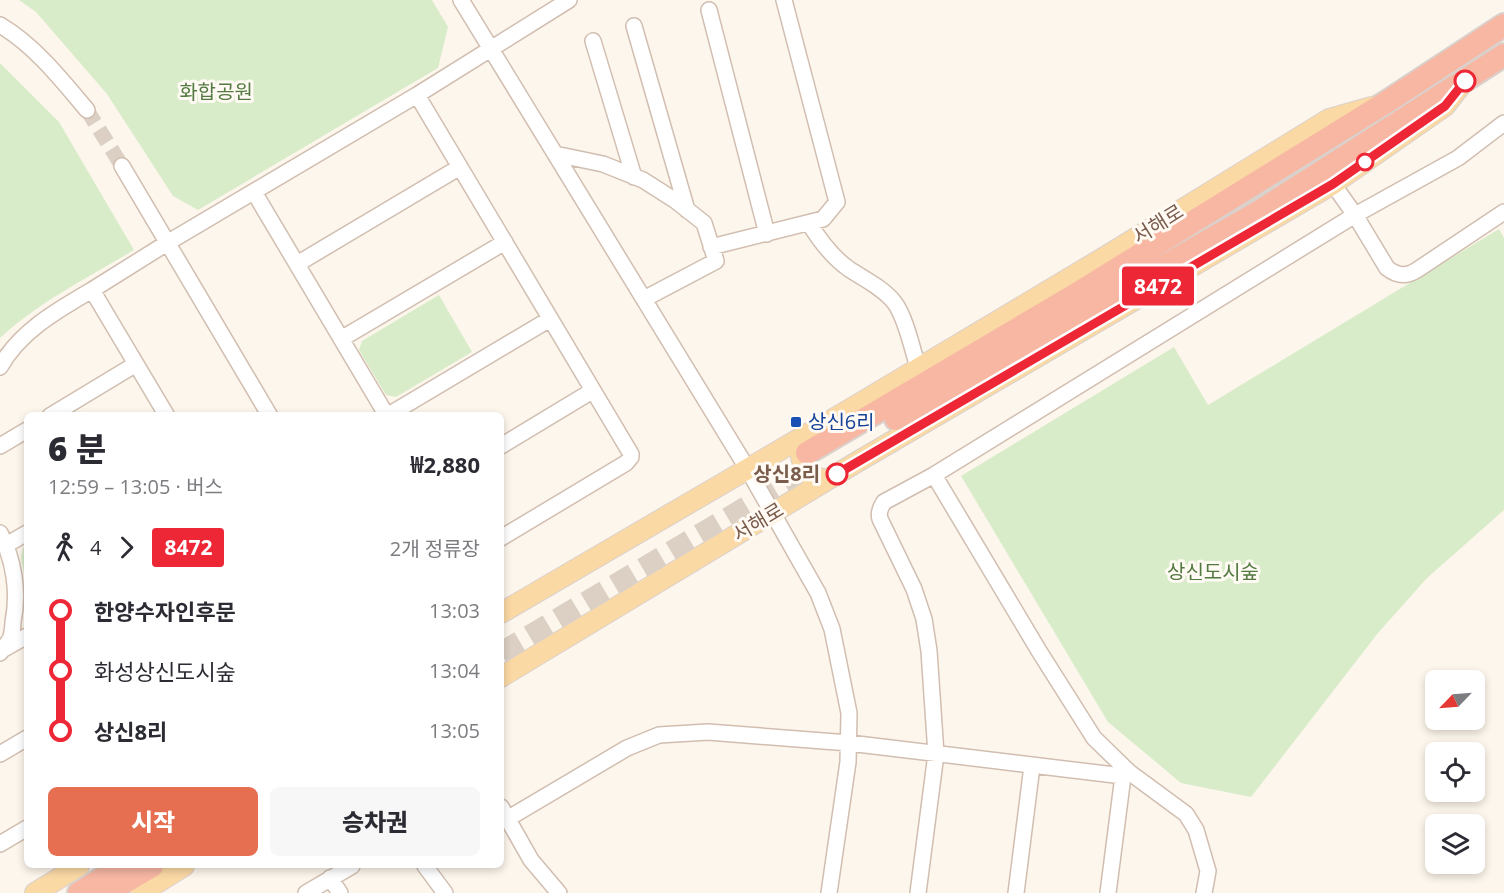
<!DOCTYPE html>
<html lang="ko">
<meta charset="utf-8">
<style>
:root{--surface:#fff;--page:#f7f7f7;--text:#2b2b33;--muted:#7c7c81;--accent:#e76f51}
body{margin:0;font-family:"Open Sans","Noto Sans KR",sans-serif;background:var(--page);color:var(--text);height:100vh;display:flex;flex-direction:column;font-size:22px;white-space:nowrap}
*{box-sizing:border-box;margin:0}
p{font-size:20px;color:var(--muted)}
.icon{flex:none;width:33px;height:33px;fill:none;stroke:currentColor;stroke-width:2;stroke-linecap:round;stroke-linejoin:round}
.map{position:relative;flex:1;overflow:hidden}
.sheet{position:absolute;left:24px;top:412px;width:480px;height:456px;display:flex;flex-direction:column;background:var(--surface);border-radius:9px;box-shadow:0 3px 9px #0003}
.sheet>*{flex:none}
.badge{padding:0 12px;border-radius:4px;font-size:21px;line-height:39px}
.needle{width:39px;rotate:245deg}
.tools{position:absolute;left:1425px;top:670px;display:grid;gap:12px}
.tools a{display:grid;place-items:center;width:60px;height:60px;border-radius:9px;background:var(--surface);box-shadow:0 3px 9px #0003;font-size:30px}
.map>.badge{position:absolute;translate:-50% -50%;box-shadow:0 0 0 3px #fff}
.legs{display:flex;align-items:center;gap:9px;height:66px;padding:0 24px;font-size:20px}
.legs p{margin-inline-start:auto}
.headline{display:flex;align-items:center;justify-content:space-between;height:102px;padding:0 24px}
h1{font-size:33px;font-weight:800;line-height:45px}
.action{display:flex;gap:12px;margin-top:auto;padding:12px 24px}
.action a{flex:1;height:69px;border-radius:9px;background:var(--accent);color:#fff;font-size:24px;font-weight:800;line-height:69px;text-align:center}
.action a+a{background:var(--page);color:var(--text)}
ul{padding:0 24px;list-style:none}
li{display:flex;align-items:center;gap:21px;height:60px;font-size:22px}
li i{display:grid;place-items:center;width:9px;height:100%;margin:0 8px;background:currentColor}
li i::after{content:'';width:15px;height:15px;margin:-8px;border:4px solid;border-radius:50%;background:var(--surface)}
li p{margin-inline-start:auto}
li:first-child i{background:linear-gradient(#0000 50%,currentColor 0)}
li:last-child i{background:linear-gradient(currentColor 50%,#0000 0)}
.map>svg:first-child{display:block}
.green{fill:#d8ecc9}
.lines{fill:none;stroke-linecap:round;stroke-linejoin:round}
.minor-tunnel{stroke:#dcd0c4;stroke-width:15;stroke-dasharray:15 8;stroke-linecap:butt}
.highway-tunnel{stroke:#dcd0c4;stroke-width:22;stroke-dasharray:22 11;stroke-linecap:butt}
.minor-casing{stroke:#d1beb0;stroke-width:18}
.major-casing{stroke:#dad1cd;stroke-width:22}
.highway-casing{stroke:#dad1cd;stroke-width:26}
.minor{stroke:#fff;stroke-width:15}
.major{stroke:#fbd9a5;stroke-width:20}
.highway{stroke:#f7b7a3;stroke-width:22}
.line-1-casing{stroke:#fff;stroke-width:14}
.line-1{stroke:#ee2737;stroke-width:9}
.stop-1-dot{fill:#fff;stroke:#ee2737;stroke-width:3}
.transit-dot{fill:#1a4fb4;stroke:#fffaf3;stroke-width:2}
.labels{text-anchor:middle;stroke-width:6;stroke-linejoin:round;paint-order:stroke}
.park-label{font-size:20px;fill:#537a41;stroke:#fffaf3}
.street-label{font-size:20px;fill:#7a5c4d;stroke:#fffaf3}
.transit-label{font-size:20px;fill:#164399;stroke:#fffaf3;text-anchor:start}
.stop-label{font-size:20px;font-weight:bold;fill:#7a5c4d;stroke:#fffaf3;text-anchor:end}
</style>
<div class="map">
<svg width="1504" height="893" viewBox="0 0 1504 893">
<rect width="100%" height="100%" fill="#fdf6ec"/>
<path class="green" d="M19 0H432L448 27 438 68 198 210 173 196 107 94 36 12Z
M0 63 59 122 134 250C89 277 39 302 0 338Z
M1499 229 1504 238V510L1427 578 1378 633 1251 797 1181 783 1108 722 961 476 1174 347 1208 405Z
M439 295 472 352 396 397 386 395 359 350 362 341Z
M27 546V611L26 584 21 557 23 548Z"/>
<g class="lines">
<path class="minor-tunnel" d="M87 110 122 166"/>
<path class="highway-tunnel" d="M501 653 814 467"/>
<defs>
<path id="minor" d="M461 0 747 468 818 593 832 629 849 713 848 762 829 893
M709 10 767 234
M0 25C35 46 61 79 87 110
M634 26 687 210
M593 41 634 177
M417 95 569 0
M555 154 603 164 643 180 676 201 704 223 716 261 644 299
M122 166 270 416
M1333 184 1355 215 1387 268C1397 276 1406 277 1417 270L1504 212
M254 192 387 416
M809 223C820 241 832 257 849 269 864 279 883 288 894 302 905 315 913 351 918 368
M711 247 823 219 837 202 784 0
M297 264 460 167
M92 290 167 243 417 95 631 454V457L626 463 501 538
M341 339 505 242
M0 367C20 331 58 310 92 290L167 416
M50 416 136 364
M387 416 550 319
M0 446 27 430
M501 446 592 391
M934 475 1039 651 1094 738 1129 772 1186 814 1196 830 1208 871 1204 893
M0 533C14 560 19 592 13 622 13 627 12 633 11 637 9 642 3 648 0 653
M6 545 27 533
M4 649 27 636
M0 754 27 738
M501 807 531 860 559 893
M507 819 627 748 659 735 708 732 849 743 1123 776 1129 772
M0 844 27 828
M425 866 445 893
M330 878 340 893
M306 893 352 866
M918 893 936 754 929 651 924 619 914 589 880 519C878 513 880 508 884 502L934 475 1355 215 1458 158 1504 123
M1016 893 1032 766
M1108 893 1123 776"/>
<path id="major" d="M803 438C798 454 801 462 810 476L827 480
M501 613 852 408 1108 255 1329 119 1371 107
M501 677 857 462 1333 184 1445 106 1462 84
M35 893 79 866
M141 893 184 866"/>
<path id="highway" d="M896 419 1260 211 1504 55
M807 453 1078 293 1385 103 1504 25
M79 893 117 869
M106 893 152 866"/>
</defs>
<use href="#minor" class="minor-casing"/>
<use href="#major" class="major-casing"/>
<use href="#highway" class="highway-casing"/>
<use href="#minor" class="minor"/>
<use href="#major" class="major"/>
<use href="#highway" class="highway"/>
</g>
<g class="lines">
<defs>
<path id="line-1" d="M837 474 1333 184 1445 106 1465 81"/>
</defs>
<use href="#line-1" class="line-1-casing"/>
<use href="#line-1" class="line-1"/>
</g>
<g class="stop-1-dot">
<circle cx="1465" cy="81" r="10"/>
<circle cx="1365" cy="162" r="8"/>
<circle cx="837" cy="474" r="10"/>
</g>
<rect class="transit-dot" x="790" y="416" width="12" height="12" rx="3"/>
<g class="labels">
<g class="park-label">
<text x="216" y="99">화합공원</text>
<text x="1213" y="579">상신도시숲</text>
</g>
<g class="street-label">
<text transform="translate(1158 224) rotate(-32)" y="7">서해로</text>
<text transform="translate(758 522) rotate(-31)" y="7">서해로</text>
</g>
<g class="transit-label">
<text x="808" y="429">상신6리</text>
</g>
<g class="stop-label">
<text x="820" y="481">상신8리</text>
</g>
</g>
</svg>
<div class="tools">
<a><svg class="needle" viewBox="-14 -14 28 28"><path d="M0-13l5 13h-10z" fill="#e53935"/><path d="M0 13l5-13h-10z" fill="#7c7c81"/></svg></a>
<a><svg class="icon" aria-label="locate" viewBox="0 0 24 24"><circle cx="12" cy="12" r="6"/><path d="M12 2v4M12 18v4M2 12h4M18 12h4"/></svg></a>
<a><svg class="icon" aria-label="layers" viewBox="0 0 24 24"><path d="M12 4l9 5-9 5-9-5zM3 14l9 5 9-5"/></svg></a>
</div>
<b class="badge" style="left:1158px;top:286px;background:#ee2737;color:#fff">8472</b>
<section class="sheet">
<div class="headline"><div><h1>6 분</h1><p>12:59 – 13:05 · 버스</p></div><b>₩2,880</b></div>
<div class="legs"><svg class="icon" aria-label="walk" viewBox="0 0 24 24"><circle cx="13" cy="4" r="2"/><path d="M13 8l-2 6 4 7M11 14l-3 7M7 12l3-4h3l4 4"/></svg>4<svg class="icon" aria-label="forward" viewBox="0 0 24 24"><path d="M9 5l7 7-7 7"/></svg><b class="badge" style="background:#ee2737;color:#fff">8472</b><p>2개 정류장</p></div>
<ul>
<li><i style="color:#ee2737"></i><b>한양수자인후문</b><p>13:03</p></li>
<li><i style="color:#ee2737"></i><span>화성상신도시숲</span><p>13:04</p></li>
<li><i style="color:#ee2737"></i><b>상신8리</b><p>13:05</p></li>
</ul>
<div class="action"><a>시작</a><a>승차권</a></div>
</section>
</div>
